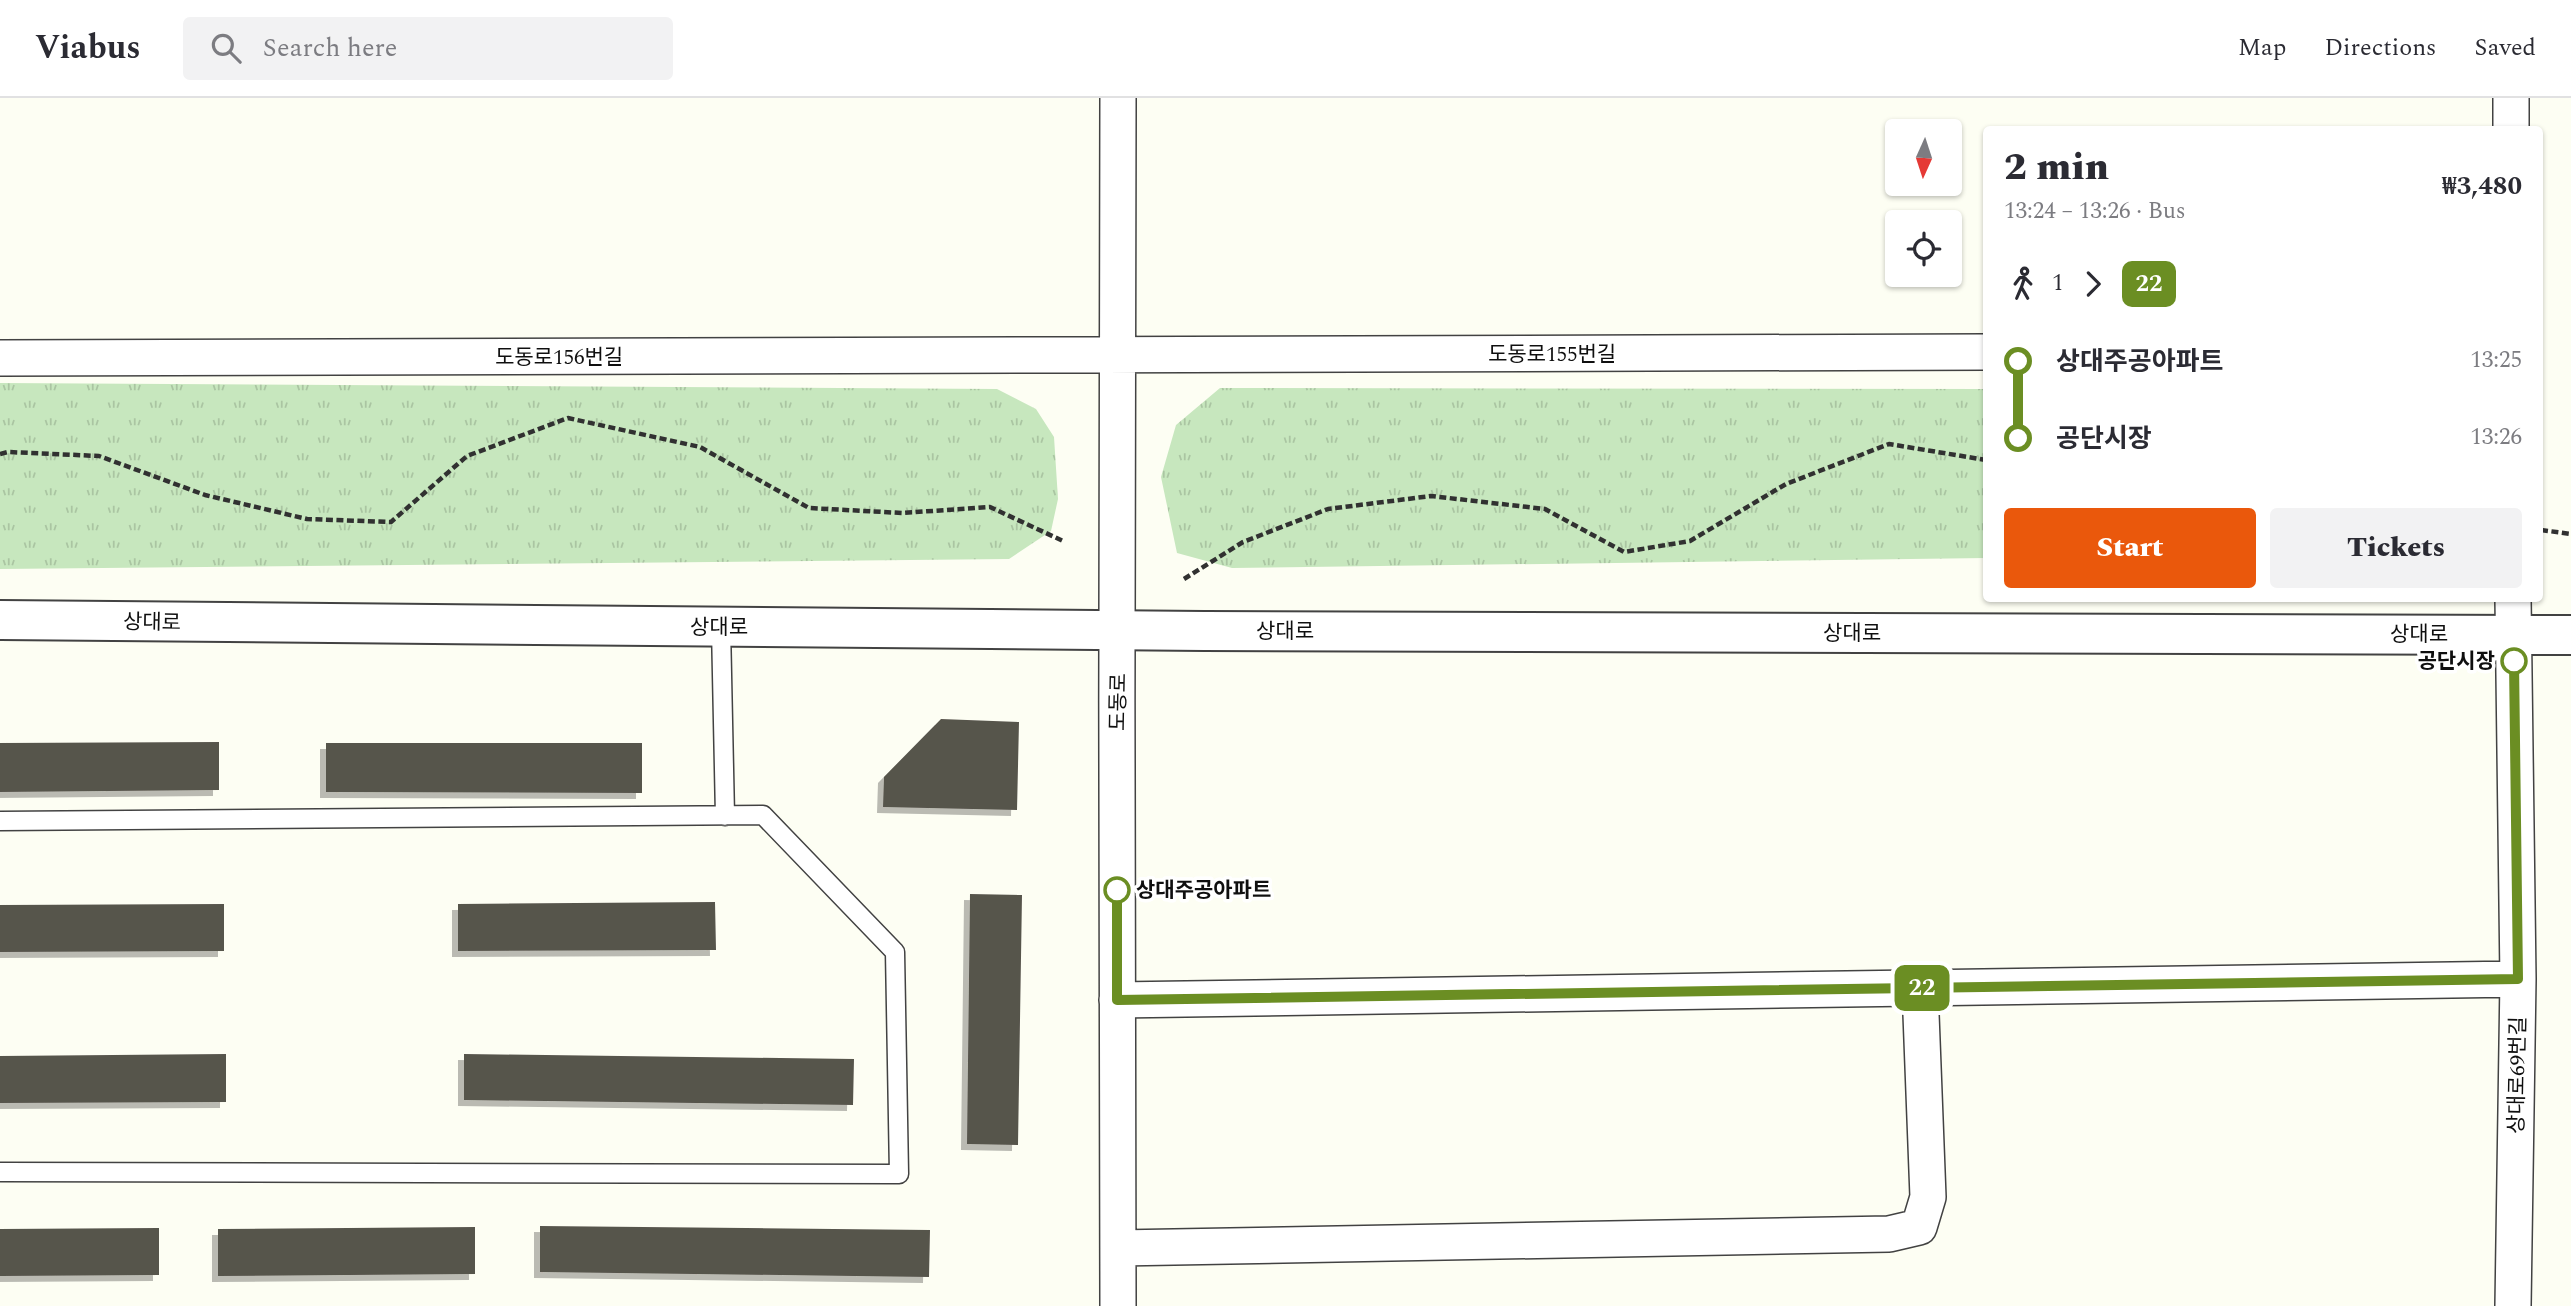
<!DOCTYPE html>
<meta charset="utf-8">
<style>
:root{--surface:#fff;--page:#f2f2f3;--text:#2b2b33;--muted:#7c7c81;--line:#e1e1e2;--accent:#ea580c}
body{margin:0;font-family:Spectral,"Noto Sans KR",serif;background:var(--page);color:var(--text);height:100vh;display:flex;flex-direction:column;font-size:26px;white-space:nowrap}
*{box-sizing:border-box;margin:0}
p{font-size:23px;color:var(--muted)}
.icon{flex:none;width:38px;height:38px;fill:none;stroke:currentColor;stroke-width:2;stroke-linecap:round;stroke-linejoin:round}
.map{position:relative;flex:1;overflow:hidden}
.sheet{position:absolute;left:1983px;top:28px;width:560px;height:476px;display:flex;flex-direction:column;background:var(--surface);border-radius:7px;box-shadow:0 2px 5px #0004}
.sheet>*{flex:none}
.badge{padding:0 14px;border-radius:10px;font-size:24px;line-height:46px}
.needle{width:46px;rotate:183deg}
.buttons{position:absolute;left:1885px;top:21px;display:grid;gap:14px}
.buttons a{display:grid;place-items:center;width:77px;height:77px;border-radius:7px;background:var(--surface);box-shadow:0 2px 5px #0004;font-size:35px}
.map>.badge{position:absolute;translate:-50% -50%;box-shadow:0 0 0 4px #fff}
.legs{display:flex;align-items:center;gap:10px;height:77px;padding:0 21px;font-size:23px}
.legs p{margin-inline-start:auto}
.head{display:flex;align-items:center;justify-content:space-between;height:119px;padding:0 21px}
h1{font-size:38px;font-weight:800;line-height:52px}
.button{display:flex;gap:14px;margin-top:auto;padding:14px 21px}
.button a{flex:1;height:80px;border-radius:7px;background:var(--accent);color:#fff;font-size:28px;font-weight:800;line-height:80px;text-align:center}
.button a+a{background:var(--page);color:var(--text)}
ul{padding:0 21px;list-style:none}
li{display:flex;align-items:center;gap:24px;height:77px;font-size:26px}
li i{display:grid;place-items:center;width:10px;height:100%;margin:0 9px;background:currentColor}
li i::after{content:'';width:18px;height:18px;margin:-9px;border:5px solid;border-radius:50%;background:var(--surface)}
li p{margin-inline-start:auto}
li:first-child i{background:linear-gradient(#0000 50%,currentColor 0)}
li:last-child i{background:linear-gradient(currentColor 50%,#0000 0)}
header{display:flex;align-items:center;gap:42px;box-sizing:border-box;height:98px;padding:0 35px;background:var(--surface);border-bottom:2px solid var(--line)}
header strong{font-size:33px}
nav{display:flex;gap:38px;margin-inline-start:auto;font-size:24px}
.search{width:490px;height:63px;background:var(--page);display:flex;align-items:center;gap:18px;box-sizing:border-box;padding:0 24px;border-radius:7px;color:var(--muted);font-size:26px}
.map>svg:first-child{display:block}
.grass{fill:url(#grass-tufts)}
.building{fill:#57544c;filter:url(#shadow)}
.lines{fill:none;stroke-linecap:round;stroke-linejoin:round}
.service-casing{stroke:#424242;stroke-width:21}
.minor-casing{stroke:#424242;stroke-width:38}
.tertiary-casing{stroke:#424242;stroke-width:42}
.path{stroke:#313131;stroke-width:4.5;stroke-dasharray:7 3.5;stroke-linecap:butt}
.service{stroke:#fff;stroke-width:18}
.minor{stroke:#fff;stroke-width:35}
.tertiary{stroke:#fff;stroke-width:38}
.line-1-casing{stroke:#fff;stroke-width:16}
.line-1{stroke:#6b8e23;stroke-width:10}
.stop-1-dot{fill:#fff;stroke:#6b8e23;stroke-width:3.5}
.labels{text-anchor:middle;stroke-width:7;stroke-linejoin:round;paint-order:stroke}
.street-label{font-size:21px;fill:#0f0f0f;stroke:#fff}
.stop-label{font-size:21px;font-weight:bold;fill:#0f0f0f;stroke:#fff;text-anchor:end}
</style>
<header>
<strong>Viabus</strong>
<div class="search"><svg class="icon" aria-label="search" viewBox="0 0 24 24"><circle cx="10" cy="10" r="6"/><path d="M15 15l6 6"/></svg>Search here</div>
<nav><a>Map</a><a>Directions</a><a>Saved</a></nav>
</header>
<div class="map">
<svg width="2571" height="1208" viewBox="0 0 2571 1208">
<defs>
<pattern id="grass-tufts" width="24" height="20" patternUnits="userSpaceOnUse" patternTransform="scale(1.75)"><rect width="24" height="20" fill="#c7e7be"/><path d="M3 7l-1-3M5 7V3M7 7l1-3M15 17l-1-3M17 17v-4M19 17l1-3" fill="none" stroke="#aac5a2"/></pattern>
<filter id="shadow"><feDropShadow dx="-6" dy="6" stdDeviation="0" flood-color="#0004"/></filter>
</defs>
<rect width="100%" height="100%" fill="#fdfef3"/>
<path class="grass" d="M0 285 997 291 1036 311 1054 339 1058 401 1051 433 1009 461 0 471Z
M1220 290 1986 291V460L1232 470 1177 455 1161 379 1176 327Z"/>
<path class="building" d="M941 621 1019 624 1017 712 883 709 884 679Z
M219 644V692L0 694V645Z
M326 645H642V695L326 694Z
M970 796 1022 797 1018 1047 967 1046Z
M715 804 716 852 458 853V806Z
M224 806V853L0 854V807Z
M226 956V1004L0 1005V958Z
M464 956 854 961 853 1007 464 1002Z
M540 1128 930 1132 929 1179 540 1174Z
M475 1129V1176L218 1178V1131Z
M159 1130V1177L0 1178V1131Z"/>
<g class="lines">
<defs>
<path id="service" d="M721 529 725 718
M0 723 763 717 895 854 899 1076 0 1074"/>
<path id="minor" d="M1118 0C1117 403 1116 805 1118 1208
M2511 0V32
M0 260 1986 254
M2513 500 2518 881 2513 1208
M1117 902 2518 881
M1118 1150 1889 1136 1919 1129 1928 1099 1920 890"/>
<path id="tertiary" d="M0 522 1204 533 2571 537"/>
</defs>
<use href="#service" class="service-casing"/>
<use href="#minor" class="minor-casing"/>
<use href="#tertiary" class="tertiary-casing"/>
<path class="path" d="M0 356 8 354 99 358 205 397 307 421 391 424 467 358 568 320 700 349 809 410 902 415 990 409 1063 443
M2541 432 2571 436
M1184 481 1243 444 1328 411 1431 398 1545 411 1624 454 1690 443 1786 386 1889 346 1986 362"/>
<use href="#service" class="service"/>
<use href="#minor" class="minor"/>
<use href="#tertiary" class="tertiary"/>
</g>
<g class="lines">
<defs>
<path id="line-1" d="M1117 792V902L2518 881 2514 563"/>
</defs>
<use href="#line-1" class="line-1-casing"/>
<use href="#line-1" class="line-1"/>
</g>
<g class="stop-1-dot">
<circle cx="2514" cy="563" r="12"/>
<circle cx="1117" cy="792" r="12"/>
</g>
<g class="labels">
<g class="street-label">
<text x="1552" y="263">도동로155번길</text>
<text x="559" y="266">도동로156번길</text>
<text transform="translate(152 524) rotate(1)" y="7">상대로</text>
<text x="719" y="536">상대로</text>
<text x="1285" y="540">상대로</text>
<text x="1852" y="542">상대로</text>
<text x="2419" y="543">상대로</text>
<text transform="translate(1118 604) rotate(-89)" y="7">도동로</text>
<text transform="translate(2517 977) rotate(-89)" y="7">상대로69번길</text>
</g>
<g class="stop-label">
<text x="2495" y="570">공단시장</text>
<text x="1136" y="799" text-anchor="start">상대주공아파트</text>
</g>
</g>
</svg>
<div class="buttons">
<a><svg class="needle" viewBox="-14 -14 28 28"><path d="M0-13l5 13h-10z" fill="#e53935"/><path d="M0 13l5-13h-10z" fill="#7c7c81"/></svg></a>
<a><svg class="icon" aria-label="locate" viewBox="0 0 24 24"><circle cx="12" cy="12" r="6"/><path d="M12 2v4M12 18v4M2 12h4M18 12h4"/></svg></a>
</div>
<b class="badge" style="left:1922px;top:890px;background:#6b8e23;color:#fff">22</b>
<section class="sheet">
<div class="head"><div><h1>2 min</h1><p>13:24 – 13:26 · Bus</p></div><b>₩3,480</b></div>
<div class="legs"><svg class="icon" aria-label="walk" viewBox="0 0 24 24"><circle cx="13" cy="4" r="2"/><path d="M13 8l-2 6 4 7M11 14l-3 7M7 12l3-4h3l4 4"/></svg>1<svg class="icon" aria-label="forward" viewBox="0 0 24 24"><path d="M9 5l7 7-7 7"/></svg><b class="badge" style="background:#6b8e23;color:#fff">22</b></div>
<ul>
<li><i style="color:#6b8e23"></i><b>상대주공아파트</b><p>13:25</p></li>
<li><i style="color:#6b8e23"></i><b>공단시장</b><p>13:26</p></li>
</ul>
<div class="button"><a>Start</a><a>Tickets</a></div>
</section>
</div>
